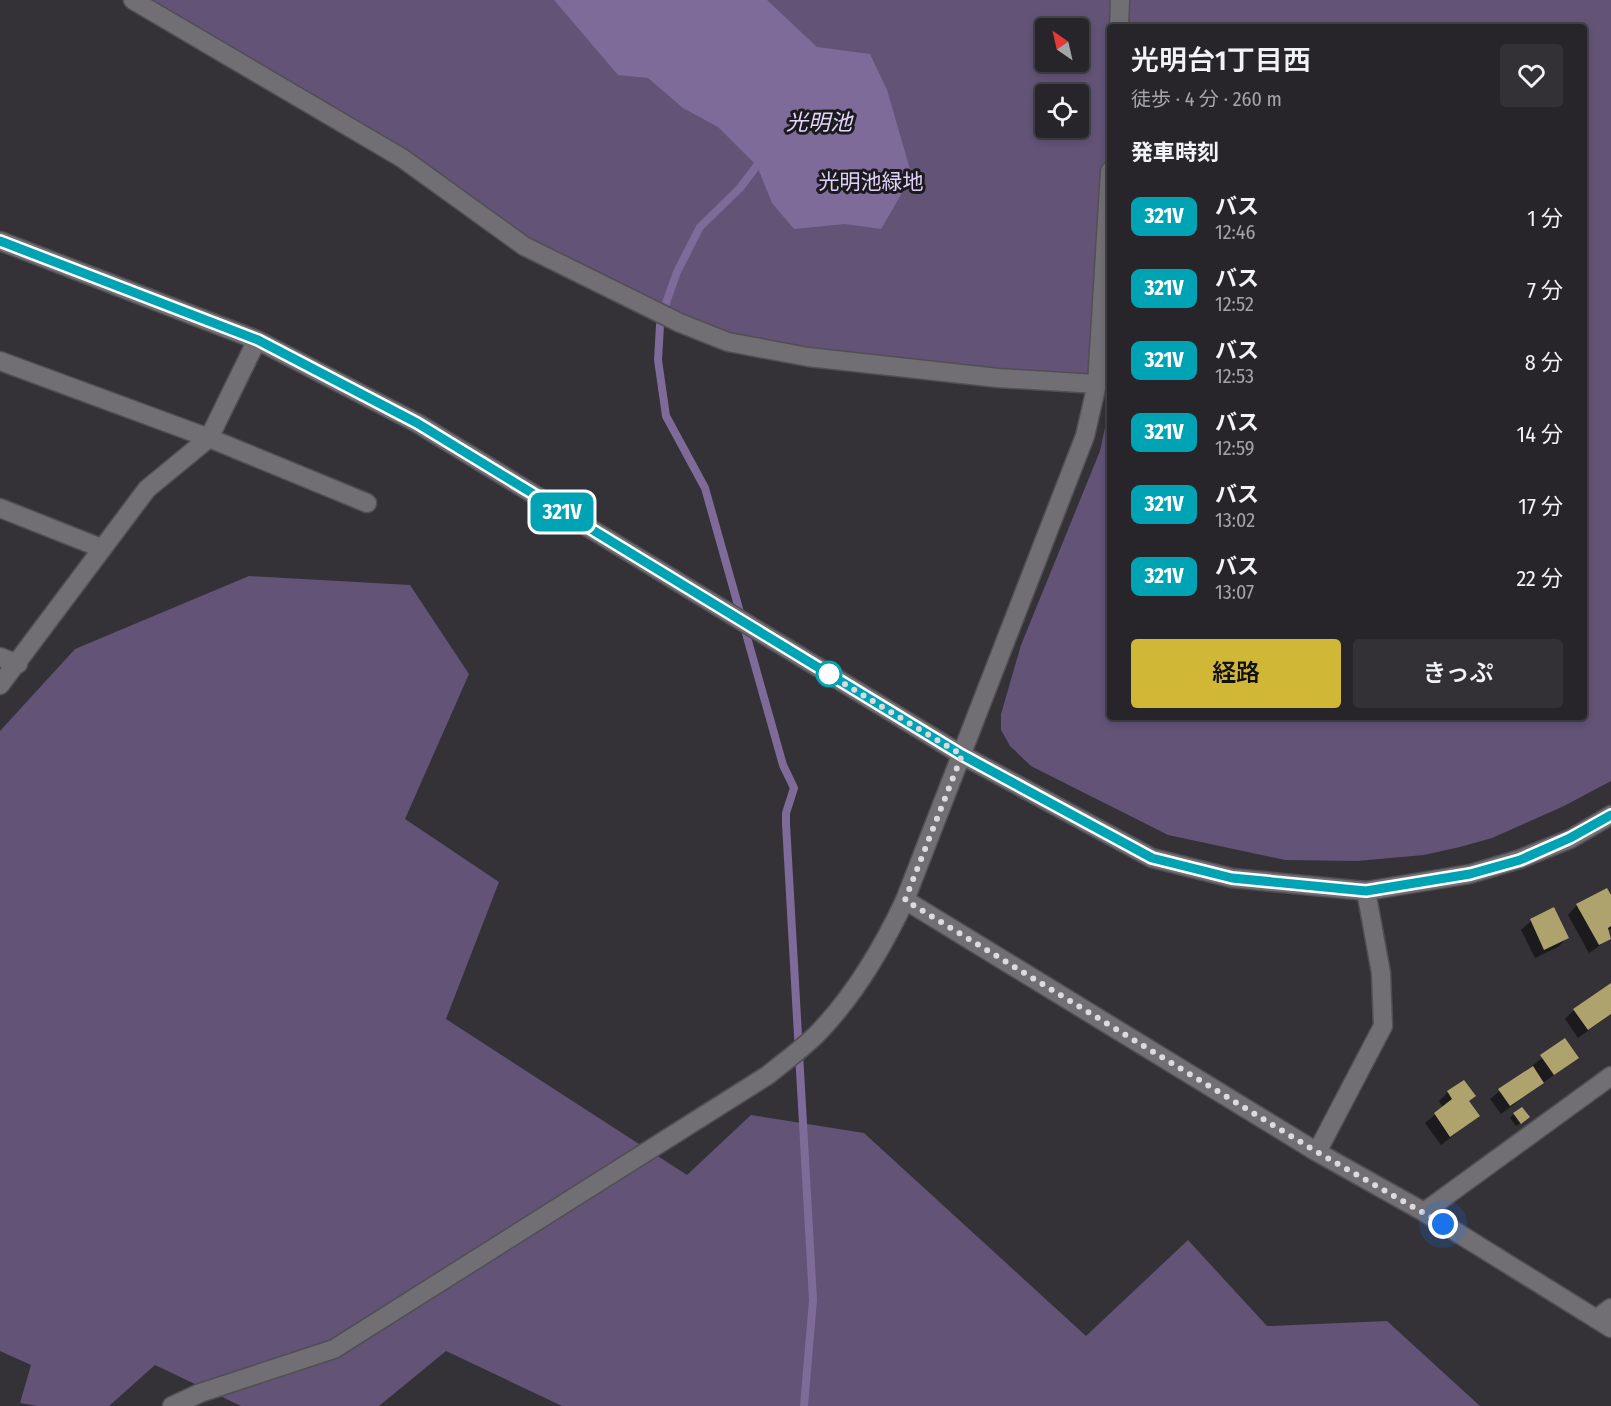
<!DOCTYPE html>
<html lang="ja">
<meta charset="utf-8">
<style>
:root{--surface:#272529;--page:#333135;--text:#f1f3f6;--muted:#a4a5a8;--line:#434246;--accent:#d1b736}
body{margin:0;font-family:"Fira Sans Condensed","Noto Sans JP",sans-serif;background:var(--page);color:var(--text);height:100vh;display:flex;flex-direction:column;font-size:22px;white-space:nowrap}
*{box-sizing:border-box;margin:0}
p{font-size:20px;color:var(--muted)}
.icon{flex:none;width:33px;height:33px;fill:none;stroke:currentColor;stroke-width:2;stroke-linecap:round;stroke-linejoin:round}
.map{position:relative;flex:1;overflow:hidden}
.sheet{position:absolute;left:1107px;top:24px;width:480px;height:696px;display:flex;flex-direction:column;background:var(--surface);border-radius:6px;box-shadow:0 3px 9px #0003,0 0 0 2px var(--line)}
.sheet>*{flex:none}
.badge{padding:0 12px;border-radius:9px;font-size:21px;line-height:39px}
.needle{width:39px;rotate:326deg}
.controls{position:absolute;left:1035px;top:18px;display:grid;gap:12px}
.controls a{display:grid;place-items:center;width:54px;height:54px;border-radius:6px;background:var(--surface);box-shadow:0 3px 9px #0003,0 0 0 2px var(--line);font-size:30px}
.you{position:absolute;width:30px;height:30px;margin:-15px;border:4px solid #fff;border-radius:50%;background:#1a73e8;box-shadow:0 0 0 9px #1a73e833}
.map>.badge{position:absolute;translate:-50% -50%;box-shadow:0 0 0 3px #fff}
h2{padding:0 24px;font-size:22px;line-height:54px}
.round{display:grid;place-items:center;flex:none;width:63px;height:63px;border-radius:6px;background:var(--page)}
.summary{display:flex;align-items:center;justify-content:space-between;height:102px;padding:0 24px}
h1{font-size:28px;font-weight:600;line-height:45px}
.cta{display:flex;gap:12px;margin-top:auto;padding:12px 24px}
.cta a{flex:1;height:69px;border-radius:6px;background:var(--accent);color:#111;font-size:24px;font-weight:600;line-height:69px;text-align:center}
.cta a+a{background:var(--page);color:var(--text)}
ul{padding:0;list-style:none}
li{display:flex;align-items:center;gap:18px;height:72px;padding:0 24px}
li div{flex:1}
li b{display:block;font-size:22px}
li em{font-style:normal}
li .badge{min-width:66px;font-weight:700;text-align:center}
.map>svg:first-child{display:block}
.green{fill:#625377;fill-rule:evenodd}
.water{fill:#7f6b99}
.shadow{fill:#0007}
.lines{fill:none;stroke-linecap:round;stroke-linejoin:round}
.stream{stroke:#7f6b99;stroke-width:8}
.building{fill:#aea26d}
.minor-casing{stroke:#514f53;stroke-width:21}
.minor{stroke:#716e74;stroke-width:18}
.line-casing{stroke:#fff;stroke-width:14}
.line{stroke:#00a3b4;stroke-width:9}
.walk{stroke:#dbdadd;stroke-width:6;stroke-dasharray:0 10.8}
.stop-dot{fill:#fff;stroke:#00a3b4;stroke-width:3}
.labels{text-anchor:middle;stroke-width:6;stroke-linejoin:round;paint-order:stroke}
.park-label{font-size:21px;fill:#e2d0fc;stroke:#1b1a1c}
.water-label{font-size:22px;font-style:italic;fill:#e5d3fe;stroke:#1b1a1c}
</style>
<div class="map">
<svg width="1611" height="1406" viewBox="0 0 1611 1406">
<rect width="100%" height="100%" fill="#343137"/>
<path class="green" d="M133 0H1611V781L1564 806 1492 838 1460 847 1424 855 1357 861 1285 860 1168 835 1031 766 1010 746 1001 730V714L1021 645 1100 451 1110 404V717H1584V27H1110V383L1097 384 728 342 604 287 402 158ZM1046 28H1078V62H1046ZM1046 94H1078V128H1046Z
M249 576 410 585 469 674 405 819 499 882 446 1019 687 1175 751 1115 864 1133 1086 1336 1188 1240 1267 1326 1387 1321 1480 1406H562L446 1351 379 1406H241L155 1365 109 1406H37L20 1403 31 1365 0 1351V731L75 649Z"/>
<path class="water" d="M554 0H767L817 47 870 54 887 90 912 176 881 229 845 224 794 229 772 203 757 166 718 127 683 108 648 78 618 75Z"/>
<path class="shadow" d="M1611 898V929L1608 931 1611 938 1589 953 1568 915 1577 905Z
M1554 909 1567 938 1558 947 1535 958 1521 930 1531 921Z
M1611 986V1014L1578 1038 1565 1019 1574 1010Z
M1565 1040 1577 1058 1501 1114 1490 1099Z
M1448 1092 1468 1102 1478 1116 1441 1145 1425 1123 1443 1108 1439 1101Z
M1514 1114 1524 1121 1516 1126 1510 1118Z"/>
<g class="lines">
<path class="stream" d="M762 159 740 188 700 227 677 272 667 300 660 325 658 360 666 416 705 488 783 765 794 788 786 813V824L813 1300 804 1406"/>
</g>
<path class="building" d="M1607 888 1611 895V926L1608 928 1611 939 1599 945 1576 904Z
M1554 907 1569 938 1544 950 1530 919Z
M1611 983V1014L1588 1030 1573 1009Z
M1565 1038 1579 1058 1554 1075 1540 1055Z
M1533 1066 1544 1083 1510 1106 1498 1089Z
M1464 1080 1476 1096 1469 1101 1480 1116 1450 1137 1434 1113 1452 1099 1447 1091Z
M1522 1107 1530 1117 1521 1124 1513 1113Z"/>
<g class="lines">
<defs>
<path id="minor" d="M133 0 402 158 524 246 680 323 728 342 808 357 998 378 1097 384
M1119 27 1120 0
M0 241 257 340 417 423 962 755 1152 858 1232 878 1366 891 1470 874 1520 859 1570 839 1611 815
M0 361 209 438 367 503
M0 508 101 548
M0 657 18 664
M0 685 147 489 209 438 257 340
M905 900 1317 1152 1424 1212 1611 1328
M1317 1152 1383 1026 1381 973 1366 891
M1424 1212 1611 1076
M1596 1319 1611 1308
M172 1406 200 1393 334 1349 768 1075C784 1062 802 1049 817 1034 854 996 883 947 905 900L1085 436 1097 384 1110 171"/>
</defs>
<use href="#minor" class="minor-casing"/>
<use href="#minor" class="minor"/>
</g>
<g class="lines">
<defs>
<path id="line" d="M0 241 258 340 417 423 962 755 1152 858 1232 878 1366 891 1470 874 1520 860 1570 838 1611 815"/>
</defs>
<use href="#line" class="line-casing"/>
<use href="#line" class="line"/>
<path class="walk" d="M829 674 823 671 962 755 905 900 1317 1152 1443 1224"/>
</g>
<circle class="stop-dot" cx="829" cy="674" r="12"/>
<g class="labels">
<g class="park-label">
<text x="871" y="189">光明池緑地</text>
</g>
<g class="water-label">
<text x="819" y="130">光明池</text>
</g>
</g>
</svg>
<div class="controls">
<a><svg class="needle" viewBox="-14 -14 28 28"><path d="M0-13l5 13h-10z" fill="#e53935"/><path d="M0 13l5-13h-10z" fill="#a4a5a8"/></svg></a>
<a><svg class="icon" aria-label="locate" viewBox="0 0 24 24"><circle cx="12" cy="12" r="6"/><path d="M12 2v4M12 18v4M2 12h4M18 12h4"/></svg></a>
</div>
<div class="you" style="left:1443px;top:1224px"></div>
<b class="badge" style="left:562px;top:512px;background:#00a3b4;color:#fff">321V</b>
<section class="sheet">
<div class="summary"><div><h1>光明台1丁目西</h1><p>徒歩 · 4 分 · 260 m</p></div><a class="round"><svg class="icon" aria-label="heart" viewBox="0 0 24 24"><path d="M12 20l-8-8c-3-5 5-10 8-4 3-6 11-1 8 4z"/></svg></a></div>
<h2>発車時刻</h2>
<ul>
<li><span class="badge" style="background:#00a3b4;color:#fff">321V</span><div><b>バス</b><p>12:46</p></div><em>1 分</em></li>
<li><span class="badge" style="background:#00a3b4;color:#fff">321V</span><div><b>バス</b><p>12:52</p></div><em>7 分</em></li>
<li><span class="badge" style="background:#00a3b4;color:#fff">321V</span><div><b>バス</b><p>12:53</p></div><em>8 分</em></li>
<li><span class="badge" style="background:#00a3b4;color:#fff">321V</span><div><b>バス</b><p>12:59</p></div><em>14 分</em></li>
<li><span class="badge" style="background:#00a3b4;color:#fff">321V</span><div><b>バス</b><p>13:02</p></div><em>17 分</em></li>
<li><span class="badge" style="background:#00a3b4;color:#fff">321V</span><div><b>バス</b><p>13:07</p></div><em>22 分</em></li>
</ul>
<div class="cta"><a>経路</a><a>きっぷ</a></div>
</section>
</div>
